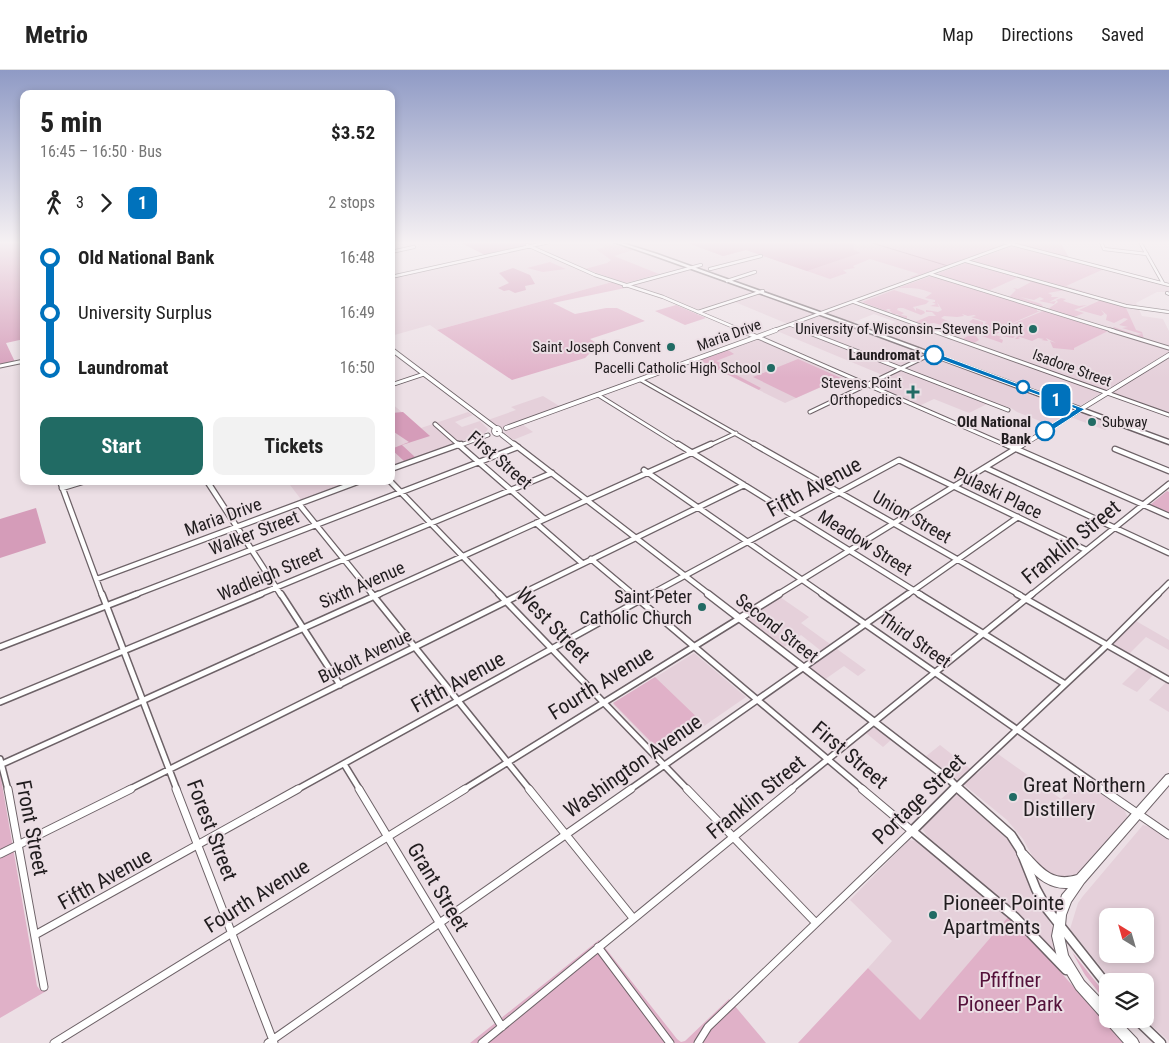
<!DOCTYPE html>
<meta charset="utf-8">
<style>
:root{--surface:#fff;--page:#f2f2f2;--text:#222;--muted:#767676;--line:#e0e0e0;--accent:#216b64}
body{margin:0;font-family:"Roboto Condensed",sans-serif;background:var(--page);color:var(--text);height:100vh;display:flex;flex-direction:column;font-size:19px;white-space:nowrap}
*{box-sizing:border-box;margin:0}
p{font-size:16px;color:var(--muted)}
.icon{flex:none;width:28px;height:28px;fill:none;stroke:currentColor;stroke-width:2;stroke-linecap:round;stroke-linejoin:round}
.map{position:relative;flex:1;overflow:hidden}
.panel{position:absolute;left:20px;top:20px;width:375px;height:395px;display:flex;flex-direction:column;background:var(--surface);border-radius:10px;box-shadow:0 2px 8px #0003}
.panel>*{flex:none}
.badge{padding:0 10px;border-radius:8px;font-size:18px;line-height:32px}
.needle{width:32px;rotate:323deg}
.tools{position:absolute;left:1099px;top:838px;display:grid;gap:10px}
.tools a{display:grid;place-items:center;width:55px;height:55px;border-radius:10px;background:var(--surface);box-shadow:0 2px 8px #0003;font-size:25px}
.map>.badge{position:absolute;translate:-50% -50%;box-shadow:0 0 0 2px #fff}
.legs{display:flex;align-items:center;gap:8px;height:55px;padding:0 20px;font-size:16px}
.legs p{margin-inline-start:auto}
.head{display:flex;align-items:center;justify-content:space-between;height:85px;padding:0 20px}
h1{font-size:28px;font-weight:700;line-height:38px}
.button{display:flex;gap:10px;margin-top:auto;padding:10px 20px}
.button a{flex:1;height:58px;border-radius:10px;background:var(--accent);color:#fff;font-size:20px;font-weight:700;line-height:58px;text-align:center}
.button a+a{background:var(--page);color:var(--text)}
ul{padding:0 20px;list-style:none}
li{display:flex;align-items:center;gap:18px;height:55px;font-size:19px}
li i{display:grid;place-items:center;width:8px;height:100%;margin:0 6px;background:currentColor}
li i::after{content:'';width:12px;height:12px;margin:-6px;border:4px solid;border-radius:50%;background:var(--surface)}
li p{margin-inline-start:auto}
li:first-child i{background:linear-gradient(#0000 50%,currentColor 0)}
li:last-child i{background:linear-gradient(currentColor 50%,#0000 0)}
header{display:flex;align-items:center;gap:30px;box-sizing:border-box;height:70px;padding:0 25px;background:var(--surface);border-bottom:1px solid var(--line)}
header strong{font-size:24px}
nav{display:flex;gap:28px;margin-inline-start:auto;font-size:18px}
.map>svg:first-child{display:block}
.built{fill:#e5d0da;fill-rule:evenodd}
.green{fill:#e0b1c8}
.forest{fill:#d59cb9}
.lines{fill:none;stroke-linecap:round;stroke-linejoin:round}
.stream{stroke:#aa7490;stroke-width:1}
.minor-far4-casing{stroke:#6d6267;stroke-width:4}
.minor-far3-casing{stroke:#6d6267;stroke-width:5}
.minor-far2-casing{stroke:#6d6267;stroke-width:7}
.minor-far1-casing{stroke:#6d6267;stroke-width:8}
.minor-casing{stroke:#6d6267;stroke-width:9}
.tertiary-far4-casing{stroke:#6d6267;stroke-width:4}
.tertiary-far3-casing{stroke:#6d6267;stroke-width:5.5}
.tertiary-far2-casing{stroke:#6d6267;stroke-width:7}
.tertiary-far1-casing{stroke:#6d6267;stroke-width:9}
.tertiary-casing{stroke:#6d6267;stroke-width:11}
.secondary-casing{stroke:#6d6267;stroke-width:3}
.primary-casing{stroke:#6d6267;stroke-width:2}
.minor-far4{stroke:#fff;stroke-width:2.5}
.minor-far3{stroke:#fff;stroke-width:3}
.minor-far2{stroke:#fff;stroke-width:4.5}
.minor-far1{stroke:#fff;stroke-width:5}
.minor{stroke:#fff;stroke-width:7}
.tertiary-far4{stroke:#fff;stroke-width:2.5}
.tertiary-far3{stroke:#fff;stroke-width:4}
.tertiary-far2{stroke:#fff;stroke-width:4.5}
.tertiary-far1{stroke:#fff;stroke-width:6}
.tertiary{stroke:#fff;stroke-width:8}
.secondary{fill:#fff;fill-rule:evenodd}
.primary{fill:#fff;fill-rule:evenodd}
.line-1{fill:#0072bc;stroke:#fff}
.poi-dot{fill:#216b64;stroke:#ecdfe5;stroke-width:2}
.stop-1-dot{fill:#fff;stroke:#0072bc;stroke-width:2.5}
.labels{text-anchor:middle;stroke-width:4;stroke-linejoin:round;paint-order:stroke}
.far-poi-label{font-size:15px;fill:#211d1f;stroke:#ecdfe5;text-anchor:end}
.far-street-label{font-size:15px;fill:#211d1f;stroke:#ecdfe5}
.far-stop-label{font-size:15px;font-weight:bold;fill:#211d1f;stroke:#ecdfe5;text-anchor:end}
.street-label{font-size:18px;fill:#211d1f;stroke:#ecdfe5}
.poi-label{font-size:18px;fill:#211d1f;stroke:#ecdfe5;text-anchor:end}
.near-street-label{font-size:21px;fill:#211d1f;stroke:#ecdfe5}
.near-poi-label{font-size:21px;fill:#211d1f;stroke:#ecdfe5;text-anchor:start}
.near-park-label{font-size:21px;fill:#54113a;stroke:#ecdfe5}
</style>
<header>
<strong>Metrio</strong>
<nav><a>Map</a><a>Directions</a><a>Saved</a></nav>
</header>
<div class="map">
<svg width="1169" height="973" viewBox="0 0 1169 973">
<rect width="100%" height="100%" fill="#ecdfe5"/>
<path class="built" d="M552 172H1060L1070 189 1169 215V222H1157L1136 233 1142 246 1163 249 1169 261V343L1063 305 1061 306 1103 322 1080 336 1010 310 1005 313 1115 353 1105 360 1065 345 1050 355 1017 342 1011 338 991 332 969 343 934 329 919 336 869 315 885 306 777 261 790 257 788 254 730 230 697 240 655 222 598 205 534 176ZM874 244 896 252 868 263 846 255Z
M528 177 612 212 437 260 430 255 391 266V208Z
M758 269 760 270 844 307 785 333 698 290Z
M543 326 561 337 502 358H498L488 350 516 340 511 337Z
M391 333 421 358 468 342 473 345 455 352 462 357 480 351 488 359 485 363 416 388 391 400Z
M522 354 533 362 513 370 504 362Z
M287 411H360L303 432Z
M780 527 809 547 801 553 866 600 858 606 844 596 824 610 810 598 827 585 820 580 801 565 783 578 748 550 750 546Z
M1136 551 1169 570V580L1146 567 1129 584 1116 577 1114 573Z
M694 583 746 627 665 683H660L613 634Z
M1140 596 1154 604 1137 622 1122 614Z
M1167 611 1169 612V642L1149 630Z
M873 658 877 659 891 670 883 677 866 663Z
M940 675 977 704 998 684 1061 729 1083 710 1124 739 1128 748 1074 808 1052 807 1037 795 1023 769 1007 750 957 709 947 705 925 687Z
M958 724 997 755 1017 782 1036 829 1053 858 1063 893 1028 852 928 767 923 760V757Z
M1143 755 1151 757 1169 769V971L1144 949 1145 911H1112L1070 859 1078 833 1083 826ZM1108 846H1145V884H1108Z
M909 770 916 771 926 778 1008 847 920 951 868 898 892 871 850 830Z"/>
<path class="green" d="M593 172H606L633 180 614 186 659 204 626 213 585 199 607 193 611 190 596 179 603 178 604 176Z
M685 172H1015L926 206 922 205 912 208 910 207 919 204 870 189 853 196 855 198 843 200 847 203 830 209 746 180 723 186Z
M1020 172H1060L1069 188 1016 174Z
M1012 176 1104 199 1066 216 1095 225 972 191Z
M550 192 566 199 543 202 527 198Z
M968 192 1019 207 988 221 936 205H940L939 203Z
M931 206 1037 239V241H1040L1008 255 1003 254 1006 256H996V259L990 257 993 261 1000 262 995 265 1002 267 999 268 1003 270 1002 273 982 266 989 265 984 263 985 253 987 252 971 247 976 246 974 245 968 246 962 244 964 246 957 247 944 246 941 248 950 252 948 257 934 253 922 254 915 252 929 246H936L932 242H926V240L938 242 942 240 937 232 939 237 930 236 936 234 932 232H935V230L925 228 932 223C916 217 914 218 898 218Z
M1021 208 1065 220 1048 223 1052 225 1051 227H1059L1049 232 1056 231 1054 234 1039 231 1044 229 1040 227 1034 230 1020 227 1041 234 1045 239 1009 227 1016 220 1013 218 1018 219 1031 212 1019 209Z
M612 212 630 217 553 233 575 244 606 238H617L645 251 590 269 603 277 592 281 585 288 512 310 437 260Z
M894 220 929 231 926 234 913 237 916 241V238L924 241 925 243 921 245 903 238H898L897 240 904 243 901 245 907 246V249L897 245 899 244H893L889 240 891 239H886L891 243 862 232Z
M1061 228 1066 229 1063 231 1079 236 1087 235 1074 240 1084 243 1074 247 1048 239 1058 232 1056 230Z
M1101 230 1126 238 1136 260 1142 262 1144 269 1112 259 1114 257 1136 265 1142 264 1122 258 1128 257 1119 255 1128 249 1124 248 1114 253 1106 250 1107 245 1101 240 1104 244 1101 246 1079 240Z
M676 235 706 248 685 255 655 241Z
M1043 241H1044L1108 261 1074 278V280L1053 278 1050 271 1056 273 1046 268 1048 271 1041 270 1044 269 1038 268 1032 271 1020 267 1018 268 1020 269H1015L1021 263 1020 259 1016 261 1018 263 1013 268 1002 266 1014 260 1009 258 1005 260V257Z
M973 249 983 252V259L979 261 983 264 975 265 979 270 974 273 963 269 971 264 970 258 973 259 971 257 976 256 975 254 969 252Z
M728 280 734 284 716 291 730 297 725 299 761 318 759 320 699 290Z
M798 289 841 308 796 328 753 307Z
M1167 421 1169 422V443L1150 435Z
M655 607 704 654 662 683 613 633Z
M0 703 37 916 40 920 47 917 48 920 0 948Z
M1008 847 1043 882 1123 973H798L868 898 920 950Z
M599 870 677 969 681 972 685 971 729 929 766 973H470Z
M1072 882 1107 926V933L1085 905Z"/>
<path class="forest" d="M0 172H24V269L6 273 15 292 0 295Z
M459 172H537L485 185Z
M685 172H855L853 179 860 183 807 201 746 180 723 186Z
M513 198 530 205 535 214 525 216 526 220 515 223 509 220 504 221 498 218 509 213 499 203Z
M403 342 430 366 402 375 415 387 404 391 391 379 409 372 391 360V343Z
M36 438 46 473 0 488V449Z"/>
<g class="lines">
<path class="stream" d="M869 172 948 196"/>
<defs>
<path id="minor-far4" d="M1004 172 1169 215
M1101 172 1104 179 1147 184
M1140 172 1163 213
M391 182 414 177
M966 191 1126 236 1169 242
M710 199 761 186
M930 204 1114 261
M727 211 755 202
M624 216 701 195
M1167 223 1169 224
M854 232 935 261
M698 242 763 221
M791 255 806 261"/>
<path id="minor-far3" d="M802 260 1008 340
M931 260 1169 345
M1110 260 1169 278
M758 267 1008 376
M0 296 24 291
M641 310 757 376
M391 315 424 304
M598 325 680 376
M810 342 931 284
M435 354 460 376
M458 376 488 365
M708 376 736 363"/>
<path id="minor-far2" d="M458 374 544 449
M678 374 921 525
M754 374 1020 525
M1005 374 1169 446
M1115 379 1169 401
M986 398 1169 483
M391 399 461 374
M644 400 824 525
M60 411 102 525
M207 411 281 525
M390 411 500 525
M62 418 85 411
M299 434 373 525
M536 453 582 493
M591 489 634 525
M97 509 360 411
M134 525 518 377
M258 525 552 403
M377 525 711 374
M519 525 744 415
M649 525 899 390 1086 480
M907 525 1018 447
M1031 525 1169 414
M1157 525 1169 513"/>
<path id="minor-far1" d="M102 524 177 720
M281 524 340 615
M372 524 530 720
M499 524 688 720
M632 524 864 720
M822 524 1104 720
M919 524 1065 614
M1017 524 1169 610
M0 577 137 524
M0 632 261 524
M0 689 8 720
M344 694 360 720
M0 695 379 524
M956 717 1108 574 1158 524
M128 720 521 524
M296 720 651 524
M463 720 740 548
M629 720 908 524
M790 720 1032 524"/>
<path id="minor" d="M8 719 44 917
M176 719 274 973
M359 719 502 957
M529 719 633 848
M687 719 816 853
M1102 719 1169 765
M0 784 131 719
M35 865 298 719
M598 877 670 973
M54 973 465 719
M268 973 631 719
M482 973 792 719
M698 973 708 957 912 761 862 719"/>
<path id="tertiary-far4" d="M527 175 595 205 663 227 743 261
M391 207 549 172
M772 261 1011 174"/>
<path id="tertiary-far3" d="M740 260 757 267
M391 279 497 359
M506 358 776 260
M494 361a3 3 0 1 1 6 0a3 3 0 1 1-6 0Z
M502 365 516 376
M1021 376 1169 285"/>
<path id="tertiary-far2" d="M514 374 710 525
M777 525 1023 374"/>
<path id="tertiary-far1" d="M708 524 951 711 960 720
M740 548 779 524
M953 720 956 717"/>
<path id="tertiary" d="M954 719 912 761 1015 847 1066 900
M959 719 1011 765 1020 779 1036 819 1047 839 1108 916
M1136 949 1161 973"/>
<path id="secondary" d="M614 172H619L657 184 845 251 1169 370V374L843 253 655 186Z"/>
<path id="primary" d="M1169 704V715L1084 813 1071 832 1066 845 1064 866 1068 885 1084 911 1108 936V949H1118L1137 969 1139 973H1124L1076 919 1057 887 1052 866 1056 845 1062 825 1068 818C1050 819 1038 809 1027 796 1023 792 1019 789 1017 784L1018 781 1022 779 1026 781C1041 797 1052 813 1077 805L1166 705Z"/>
</defs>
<use href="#minor-far4" class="minor-far4-casing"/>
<use href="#minor-far3" class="minor-far3-casing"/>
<use href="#minor-far2" class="minor-far2-casing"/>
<use href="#minor-far1" class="minor-far1-casing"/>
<use href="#minor" class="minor-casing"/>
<use href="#tertiary-far4" class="tertiary-far4-casing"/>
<use href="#tertiary-far3" class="tertiary-far3-casing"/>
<use href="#tertiary-far2" class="tertiary-far2-casing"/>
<use href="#tertiary-far1" class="tertiary-far1-casing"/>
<use href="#tertiary" class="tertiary-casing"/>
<use href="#secondary" class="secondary-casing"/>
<use href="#primary" class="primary-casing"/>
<use href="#minor-far4" class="minor-far4"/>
<use href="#minor-far3" class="minor-far3"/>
<use href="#minor-far2" class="minor-far2"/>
<use href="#minor-far1" class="minor-far1"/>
<use href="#minor" class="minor"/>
<use href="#tertiary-far4" class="tertiary-far4"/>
<use href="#tertiary-far3" class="tertiary-far3"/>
<use href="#tertiary-far2" class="tertiary-far2"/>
<use href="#tertiary-far1" class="tertiary-far1"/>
<use href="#tertiary" class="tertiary"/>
<use href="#secondary" class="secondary"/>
<use href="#primary" class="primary"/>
</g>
<linearGradient id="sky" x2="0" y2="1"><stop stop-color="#8f9ac5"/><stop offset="0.56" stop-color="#f6f1f3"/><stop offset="1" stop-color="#f6f1f3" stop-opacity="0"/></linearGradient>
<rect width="1169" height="308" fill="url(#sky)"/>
<path class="line-1" d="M931 283H936L1085 339 1048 363H1042V360L1076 339 931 286Z"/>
<g class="poi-dot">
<circle cx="1033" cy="259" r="5"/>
<circle cx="671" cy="277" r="5"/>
<circle cx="771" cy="298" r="5"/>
<path d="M910.5 314.5h5v5h5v5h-5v5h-5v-5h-5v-5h5z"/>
<circle cx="1092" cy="352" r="5"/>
<circle cx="702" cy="537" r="5"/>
<circle cx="1013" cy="727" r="5"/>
<circle cx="933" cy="845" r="5"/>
</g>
<g class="stop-1-dot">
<circle cx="934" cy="285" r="9"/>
<circle cx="1023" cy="317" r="6"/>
<circle cx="1045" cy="361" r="9"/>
</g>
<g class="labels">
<g class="far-poi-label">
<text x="1023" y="264">University of Wisconsin–Stevens Point</text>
<text x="661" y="282">Saint Joseph Convent</text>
<text x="761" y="303">Pacelli Catholic High School</text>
<text x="902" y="318">Stevens Point<tspan x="902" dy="17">Orthopedics</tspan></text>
<text x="1102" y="357" text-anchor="start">Subway</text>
</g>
<g class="far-street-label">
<text transform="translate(729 265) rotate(-20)" y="5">Maria Drive</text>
<text transform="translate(1072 298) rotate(20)" y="5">Isadore Street</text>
</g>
<g class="far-stop-label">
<text x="920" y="290">Laundromat</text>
<text x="1031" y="357">Old National<tspan x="1031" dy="17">Bank</tspan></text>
</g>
<g class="street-label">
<text transform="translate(500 390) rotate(41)" y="6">First Street</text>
<text transform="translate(998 423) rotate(26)" y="6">Pulaski Place</text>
<text transform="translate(223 447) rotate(-20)" y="6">Maria Drive</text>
<text transform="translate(912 447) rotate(30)" y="6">Union Street</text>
<text transform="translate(254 463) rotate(-21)" y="6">Walker Street</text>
<text transform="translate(865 473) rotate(32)" y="6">Meadow Street</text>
<text transform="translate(270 504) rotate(-23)" y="6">Wadleigh Street</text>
<text transform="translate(362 515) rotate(-24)" y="6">Sixth Avenue</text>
<text transform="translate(777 558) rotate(38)" y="6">Second Street</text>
<text transform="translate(915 570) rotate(35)" y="6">Third Street</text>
<text transform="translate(365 586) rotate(-26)" y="6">Bukolt Avenue</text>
</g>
<g class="poi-label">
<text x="692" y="533">Saint Peter<tspan x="692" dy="21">Catholic Church</tspan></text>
</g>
<g class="near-street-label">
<text transform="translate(814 417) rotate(-28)" y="7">Fifth Avenue</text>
<text transform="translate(1071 472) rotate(-39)" y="7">Franklin Street</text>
<text transform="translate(553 555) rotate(46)" y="7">West Street</text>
<text transform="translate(458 612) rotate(-29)" y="7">Fifth Avenue</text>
<text transform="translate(601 613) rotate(-32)" y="7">Fourth Avenue</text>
<text transform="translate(850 685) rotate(40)" y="7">First Street</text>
<text transform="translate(633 696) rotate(-35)" y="7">Washington Avenue</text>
<text transform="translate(756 727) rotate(-39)" y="7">Franklin Street</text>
<text transform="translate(919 729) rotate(-44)" y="7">Portage Street</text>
<text transform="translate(32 758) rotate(79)" y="7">Front Street</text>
<text transform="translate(212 760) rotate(69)" y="7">Forest Street</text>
<text transform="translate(105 809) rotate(-29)" y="7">Fifth Avenue</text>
<text transform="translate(438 817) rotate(59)" y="7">Grant Street</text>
<text transform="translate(257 826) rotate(-32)" y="7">Fourth Avenue</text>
</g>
<g class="near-poi-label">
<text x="1023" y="722">Great Northern<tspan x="1023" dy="24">Distillery</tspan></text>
<text x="943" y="840">Pioneer Pointe<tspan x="943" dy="24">Apartments</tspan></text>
</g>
<g class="near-park-label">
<text x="1010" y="917">Pfiffner<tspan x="1010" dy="24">Pioneer Park</tspan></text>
</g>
</g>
</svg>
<div class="tools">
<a><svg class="needle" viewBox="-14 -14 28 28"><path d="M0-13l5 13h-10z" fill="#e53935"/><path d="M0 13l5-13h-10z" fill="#767676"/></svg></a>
<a><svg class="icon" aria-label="layers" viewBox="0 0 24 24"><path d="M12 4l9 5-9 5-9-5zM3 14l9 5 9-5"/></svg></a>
</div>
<b class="badge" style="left:1056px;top:330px;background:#0072bc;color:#fff">1</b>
<section class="panel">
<div class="head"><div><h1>5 min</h1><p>16:45 – 16:50 · Bus</p></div><b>$3.52</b></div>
<div class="legs"><svg class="icon" aria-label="walk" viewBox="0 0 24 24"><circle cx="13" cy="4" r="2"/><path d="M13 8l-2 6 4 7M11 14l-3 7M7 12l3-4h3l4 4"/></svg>3<svg class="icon" aria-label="forward" viewBox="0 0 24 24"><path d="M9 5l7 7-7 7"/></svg><b class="badge" style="background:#0072bc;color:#fff">1</b><p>2 stops</p></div>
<ul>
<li><i style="color:#0072bc"></i><b>Old National Bank</b><p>16:48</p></li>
<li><i style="color:#0072bc"></i><span>University Surplus</span><p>16:49</p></li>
<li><i style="color:#0072bc"></i><b>Laundromat</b><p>16:50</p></li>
</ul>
<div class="button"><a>Start</a><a>Tickets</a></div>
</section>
</div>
